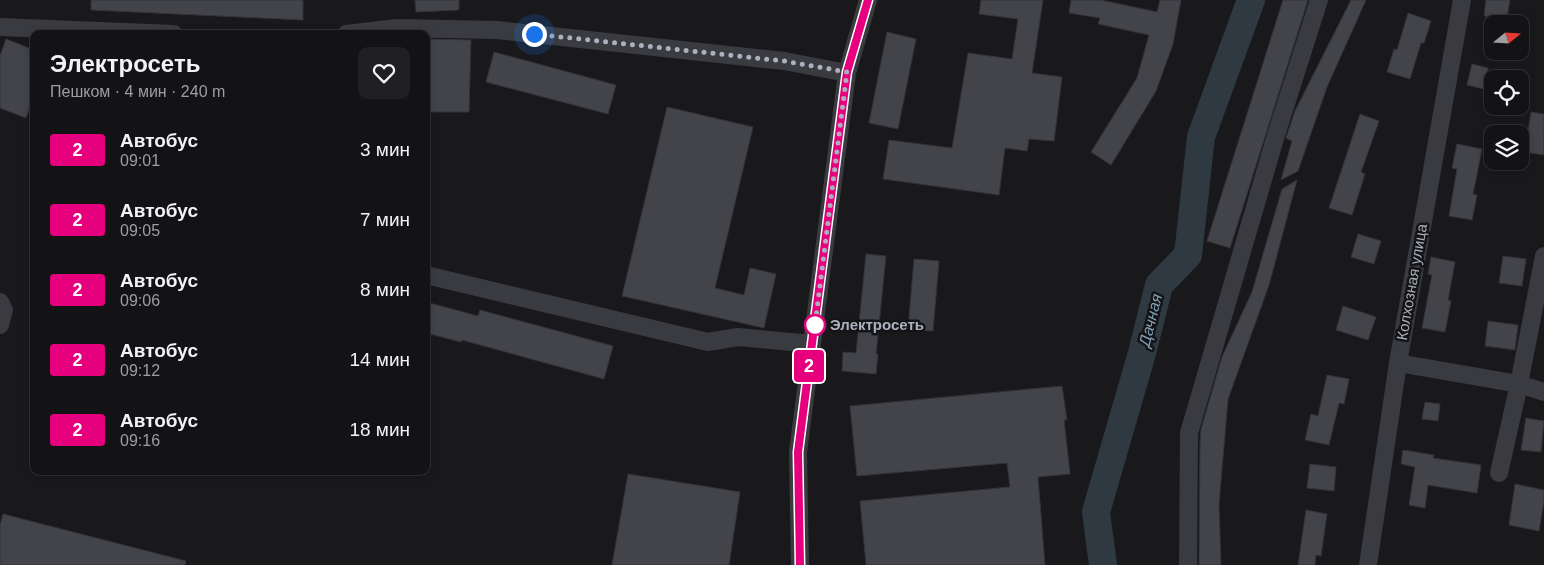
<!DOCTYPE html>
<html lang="ru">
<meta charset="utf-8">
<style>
:root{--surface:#131315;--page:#202022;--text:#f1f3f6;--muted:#9d9ea0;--line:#323234}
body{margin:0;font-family:Arial,sans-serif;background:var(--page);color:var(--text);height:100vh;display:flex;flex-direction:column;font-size:19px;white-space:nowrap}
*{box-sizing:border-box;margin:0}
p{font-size:16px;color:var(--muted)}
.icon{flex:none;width:28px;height:28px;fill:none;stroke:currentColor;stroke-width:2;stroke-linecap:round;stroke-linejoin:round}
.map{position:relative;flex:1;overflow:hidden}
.details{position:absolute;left:30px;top:30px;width:400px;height:445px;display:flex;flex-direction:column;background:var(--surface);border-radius:10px;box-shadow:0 2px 8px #0003,0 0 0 1px var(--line)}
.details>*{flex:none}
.badge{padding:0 10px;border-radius:4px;font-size:18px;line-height:32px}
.needle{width:32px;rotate:72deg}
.tools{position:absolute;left:1484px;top:15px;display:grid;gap:10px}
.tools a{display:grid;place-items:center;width:45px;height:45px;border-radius:10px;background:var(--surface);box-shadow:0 2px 8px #0003,0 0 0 1px var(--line);font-size:25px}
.you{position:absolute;width:25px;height:25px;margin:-12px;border:4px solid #fff;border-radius:50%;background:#1a73e8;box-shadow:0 0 0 8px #1a73e833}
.map>.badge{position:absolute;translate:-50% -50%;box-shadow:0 0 0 2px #fff}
.round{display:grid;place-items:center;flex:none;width:52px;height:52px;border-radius:10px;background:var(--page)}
.overview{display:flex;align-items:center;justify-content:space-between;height:85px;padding:0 20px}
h1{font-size:24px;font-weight:800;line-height:38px}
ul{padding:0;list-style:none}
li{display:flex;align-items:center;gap:15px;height:70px;padding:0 20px}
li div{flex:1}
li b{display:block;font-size:19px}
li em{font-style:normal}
li .badge{min-width:55px;font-weight:700;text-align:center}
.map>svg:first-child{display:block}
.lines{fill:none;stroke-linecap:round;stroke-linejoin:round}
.river{stroke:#2e3941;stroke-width:28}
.building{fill:#434449;stroke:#333338}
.minor{stroke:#3a3b41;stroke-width:18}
.line-casing{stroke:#fff;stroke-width:11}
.line{stroke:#e6007e;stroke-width:8}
.walk{stroke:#abb1bc;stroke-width:5;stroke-dasharray:0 9}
.stop-dot{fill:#fff;stroke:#e6007e;stroke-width:2.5}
.labels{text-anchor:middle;stroke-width:5;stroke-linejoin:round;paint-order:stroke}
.street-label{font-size:15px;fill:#abb1bc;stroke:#141417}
.stop-label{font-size:15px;font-weight:bold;fill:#abb1bc;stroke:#141417;text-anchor:start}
.water-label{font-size:16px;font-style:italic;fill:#81a1b8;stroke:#141417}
</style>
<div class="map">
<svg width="1544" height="565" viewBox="0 0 1544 565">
<rect width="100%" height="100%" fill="#19191c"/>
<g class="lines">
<path class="river" d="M1103 565 1096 512 1142 353 1159 285 1188 255 1201 137 1251 0"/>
</g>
<path class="building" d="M91 0H303V20L91 10Z
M415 0H459V10L416 12Z
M981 0H1043L1032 73 1062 77 1054 141 1029 139 1027 151 1005 148 999 195 883 179 889 140 952 148 968 53 1012 59 1018 19 979 14Z
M1071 0H1101L1157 12 1160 0H1181L1173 44 1156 91 1111 165 1091 152 1137 78 1149 35 1098 24 1100 18 1069 13Z
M1283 0H1308L1230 248 1207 241Z
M1351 0H1366L1327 87 1298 171 1281 180 1292 141 1286 138 1295 111Z
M1486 0H1510L1507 18 1484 16Z
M1408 13 1431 21 1424 43H1421L1410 79 1387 72 1394 49 1397 50Z
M887 32 916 39 898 129 869 123Z
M6 39 34 50V107L30 106 26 118 0 108V56Z
M426 39 471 40 469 112H426Z
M494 52 616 85 608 114 486 82Z
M1472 64 1488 68 1484 89 1467 85Z
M667 107 753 127 715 288 744 295 750 268 776 274 764 328 622 296Z
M1531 112 1544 114V155L1525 152Z
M1360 114 1379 121 1361 172 1365 174 1352 215 1329 208Z
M1457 144 1482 149 1473 194 1477 195 1472 220 1449 216 1457 169 1452 168Z
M1297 180 1269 285 1228 399 1219 504 1221 565H1199L1200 444 1201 429 1222 357 1252 292 1282 189Z
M1358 234 1381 241 1374 264 1351 257Z
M866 254 886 256 876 354H878L876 374 842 371 843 352 856 353Z
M1503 256 1526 259 1522 286 1499 283Z
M1431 257 1455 262 1448 300 1451 301 1445 332 1422 328 1432 275 1428 274Z
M914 259 939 261 933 331 908 330Z
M426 302 478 316 480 310 613 346 604 379 462 340 461 342 426 333Z
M1343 306 1376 317 1368 340 1336 330Z
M1488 321 1518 325 1515 350 1485 346Z
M1327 375 1349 379 1344 404 1339 403 1329 445 1305 440 1311 414 1318 416Z
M1062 386 1067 420H1064L1070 474 1038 477 1045 565H866L860 501 1010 487 1007 463 857 476 850 406Z
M1425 402 1440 404 1438 421 1422 419Z
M1526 418 1544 421 1541 452 1521 450Z
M1403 450 1434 455 1433 458 1481 465 1477 493 1428 485 1425 508 1409 505 1415 467 1401 464Z
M1310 464 1336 467 1334 491 1307 488Z
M628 474 740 492 729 565H612Z
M1515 484 1544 490V501L1539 531 1509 525Z
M1306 510 1327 514 1321 556 1316 555 1315 565H1298Z
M3 514 186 561 185 565H0V525Z"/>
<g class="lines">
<path class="minor" d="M0 27 174 34
M346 34 397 28 497 30 784 61 847 73
M426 275 708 342 738 337 812 344
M0 302 4 310 0 325
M1398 363 1519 384 1544 392
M1499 473 1519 384 1544 256
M800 565 798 452 847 73 868 0
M1188 565 1189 433 1276 135 1319 0
M1368 565 1398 363 1462 0"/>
</g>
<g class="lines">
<defs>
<path id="line" d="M800 565 798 452 847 72 868 0"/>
</defs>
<use href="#line" class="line-casing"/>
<use href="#line" class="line"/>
<path class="walk" d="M534 34 784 61 847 72 815 325"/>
</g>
<circle class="stop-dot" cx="815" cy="325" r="10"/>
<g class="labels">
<g class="street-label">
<text transform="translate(1412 282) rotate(-80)" y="5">Колхозная улица</text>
</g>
<g class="stop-label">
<text x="830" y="330">Электросеть</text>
</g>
<g class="water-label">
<text transform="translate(1150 320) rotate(-76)" y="6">Дачная</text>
</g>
</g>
</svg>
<div class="tools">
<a><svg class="needle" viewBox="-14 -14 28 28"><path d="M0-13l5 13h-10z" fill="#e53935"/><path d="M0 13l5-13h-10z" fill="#9d9ea0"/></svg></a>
<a><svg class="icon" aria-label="locate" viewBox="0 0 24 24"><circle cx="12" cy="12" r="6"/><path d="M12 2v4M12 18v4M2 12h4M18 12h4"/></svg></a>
<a><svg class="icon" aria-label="layers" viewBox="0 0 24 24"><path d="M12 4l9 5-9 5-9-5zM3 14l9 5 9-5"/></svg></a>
</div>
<div class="you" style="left:534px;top:34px"></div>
<b class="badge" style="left:809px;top:366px;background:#e6007e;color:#fff">2</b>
<section class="details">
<div class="overview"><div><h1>Электросеть</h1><p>Пешком · 4 мин · 240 m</p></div><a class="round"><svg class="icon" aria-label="heart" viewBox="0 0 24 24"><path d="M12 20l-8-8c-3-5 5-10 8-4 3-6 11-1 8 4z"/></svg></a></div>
<ul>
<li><span class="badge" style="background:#e6007e;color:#fff">2</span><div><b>Автобус</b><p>09:01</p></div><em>3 мин</em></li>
<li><span class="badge" style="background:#e6007e;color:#fff">2</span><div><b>Автобус</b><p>09:05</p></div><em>7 мин</em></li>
<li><span class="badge" style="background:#e6007e;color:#fff">2</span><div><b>Автобус</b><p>09:06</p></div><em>8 мин</em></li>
<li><span class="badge" style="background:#e6007e;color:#fff">2</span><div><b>Автобус</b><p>09:12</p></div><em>14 мин</em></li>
<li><span class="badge" style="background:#e6007e;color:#fff">2</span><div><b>Автобус</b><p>09:16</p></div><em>18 мин</em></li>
</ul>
</section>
</div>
